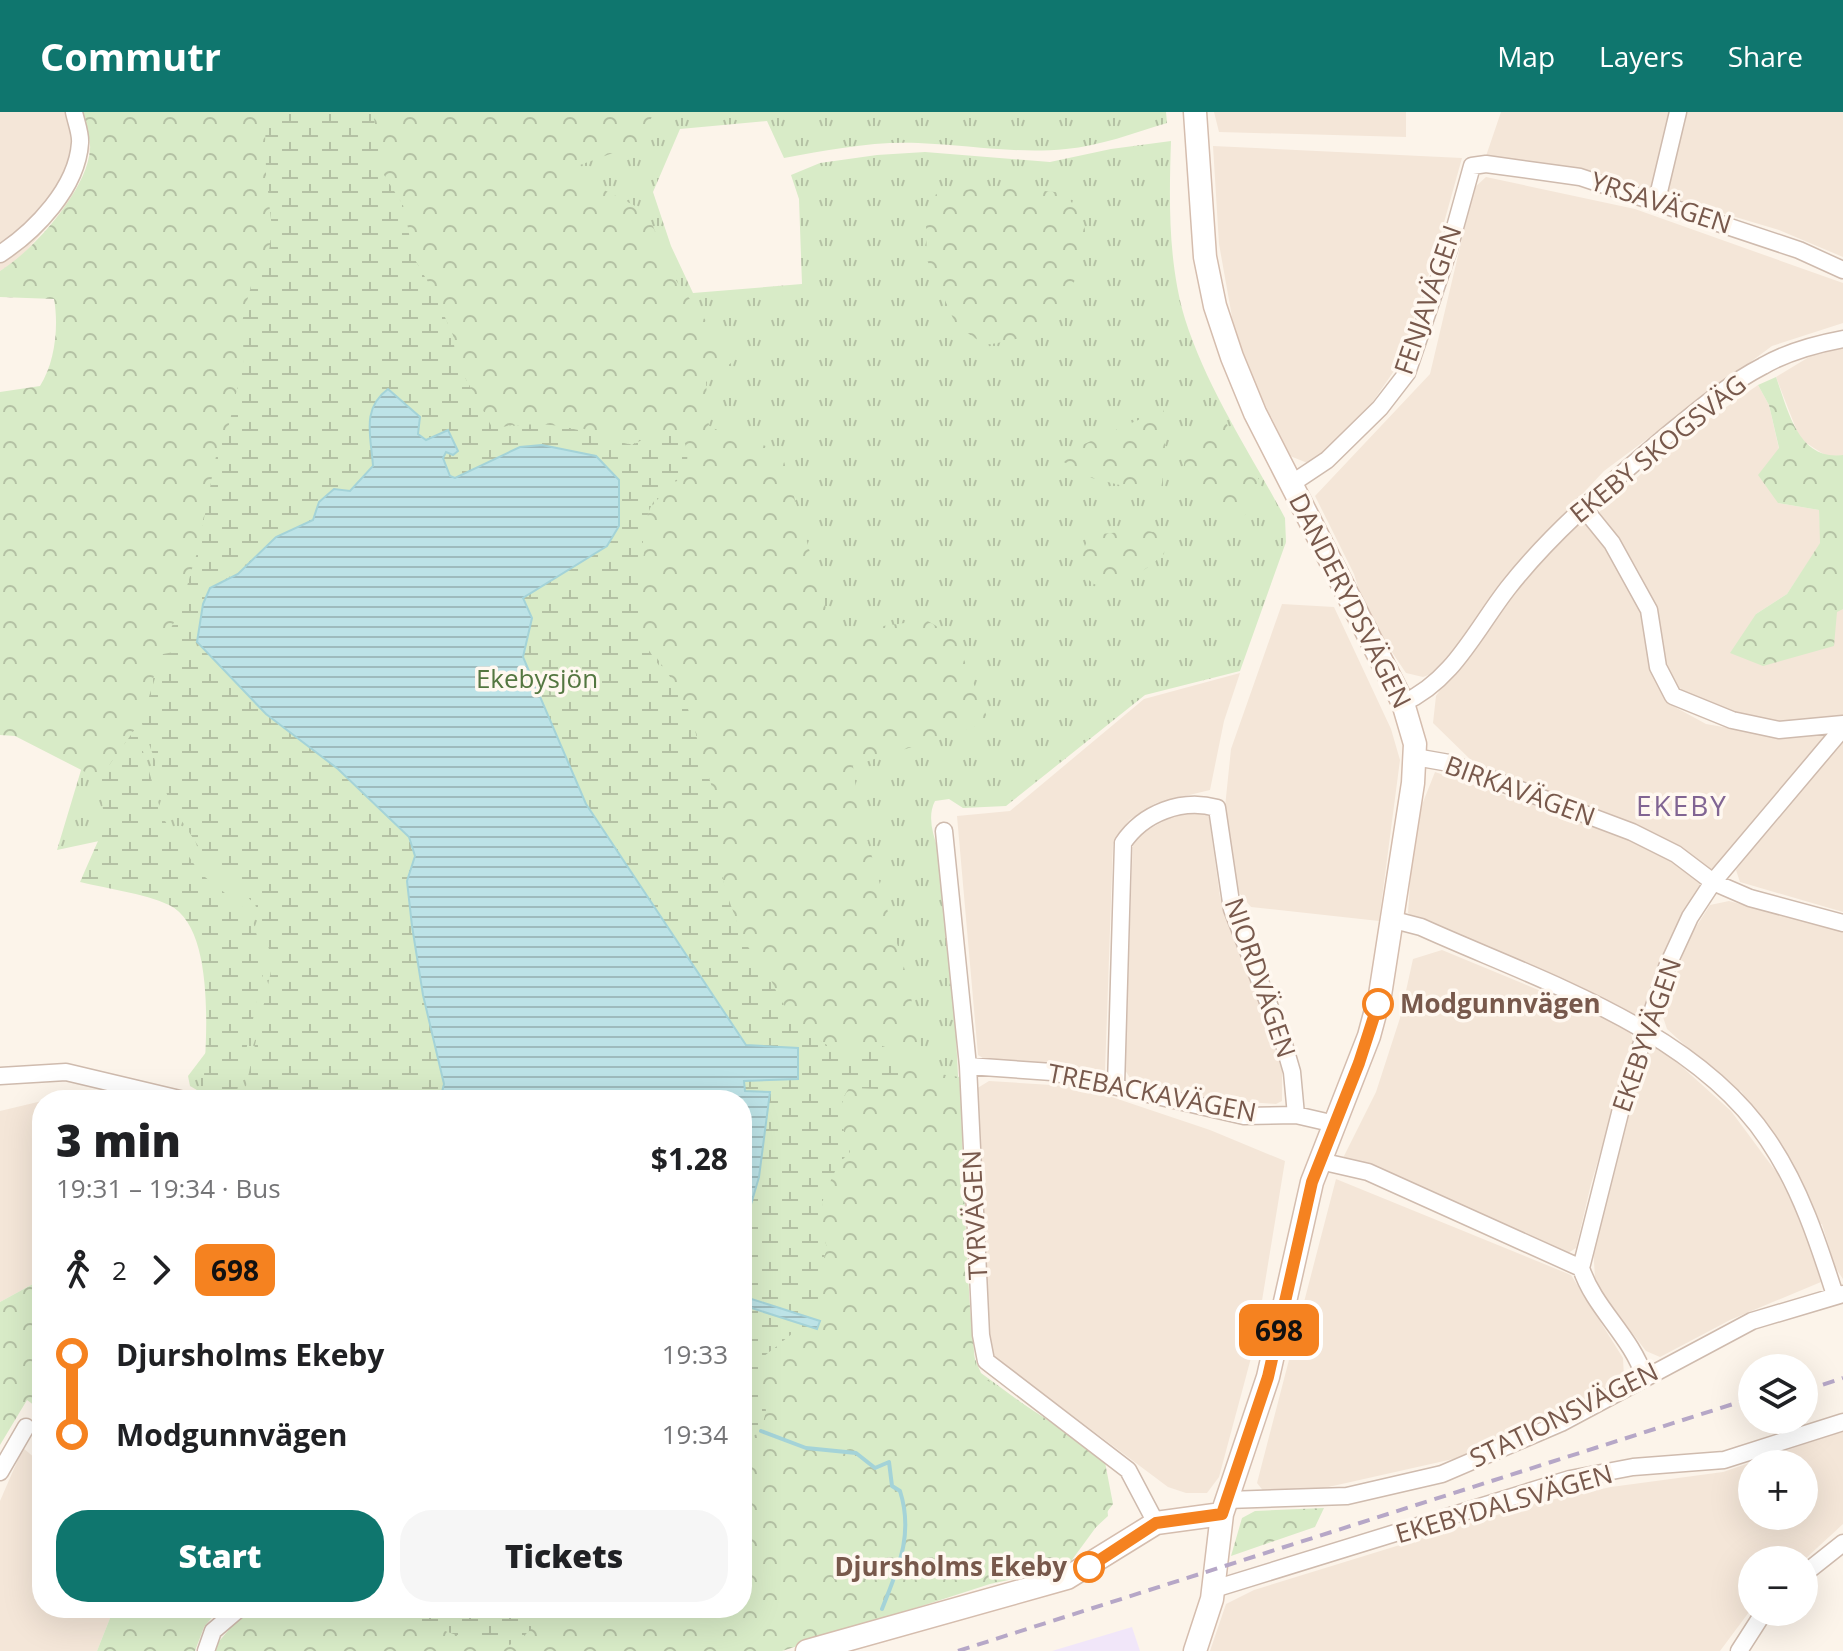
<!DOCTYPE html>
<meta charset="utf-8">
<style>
:root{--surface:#fff;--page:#f6f6f6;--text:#202124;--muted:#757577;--accent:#0f766e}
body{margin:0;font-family:"Open Sans",sans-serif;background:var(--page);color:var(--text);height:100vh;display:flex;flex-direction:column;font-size:30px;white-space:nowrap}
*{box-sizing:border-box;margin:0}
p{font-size:26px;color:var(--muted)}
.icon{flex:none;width:44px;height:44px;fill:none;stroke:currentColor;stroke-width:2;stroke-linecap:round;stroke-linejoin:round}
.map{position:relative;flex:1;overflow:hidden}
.panel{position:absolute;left:32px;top:978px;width:720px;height:528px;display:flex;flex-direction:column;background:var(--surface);border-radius:32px;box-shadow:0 8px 32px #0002}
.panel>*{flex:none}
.badge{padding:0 16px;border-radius:12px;font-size:28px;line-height:52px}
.controls{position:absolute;left:1738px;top:1242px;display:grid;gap:16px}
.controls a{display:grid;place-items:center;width:80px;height:80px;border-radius:50%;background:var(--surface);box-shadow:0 8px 32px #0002;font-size:40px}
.map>.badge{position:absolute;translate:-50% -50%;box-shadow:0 0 0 4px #fff}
.legs{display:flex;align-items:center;gap:12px;height:88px;padding:0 24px;font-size:26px}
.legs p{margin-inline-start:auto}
.summary{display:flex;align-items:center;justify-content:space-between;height:136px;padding:0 24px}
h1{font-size:44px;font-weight:800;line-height:60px}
.button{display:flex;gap:16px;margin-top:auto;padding:16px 24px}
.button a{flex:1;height:92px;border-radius:32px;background:var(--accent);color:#fff;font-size:32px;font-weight:800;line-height:92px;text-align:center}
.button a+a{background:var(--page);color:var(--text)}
ul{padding:0 24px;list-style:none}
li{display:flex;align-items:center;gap:28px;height:80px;font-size:30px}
li i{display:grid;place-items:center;width:12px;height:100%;margin:0 10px;background:currentColor}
li i::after{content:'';width:20px;height:20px;margin:-10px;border:6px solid;border-radius:50%;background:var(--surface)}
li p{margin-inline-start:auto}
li:first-child i{background:linear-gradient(#0000 50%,currentColor 0)}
li:last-child i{background:linear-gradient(currentColor 50%,#0000 0)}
header{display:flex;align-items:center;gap:48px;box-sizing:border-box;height:112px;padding:0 40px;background:var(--accent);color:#fff}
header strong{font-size:38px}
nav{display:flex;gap:44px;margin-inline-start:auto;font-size:28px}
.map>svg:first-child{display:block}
.residential{fill:#f4e6d8;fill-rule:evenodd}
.education{fill:#f1e6f9}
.grass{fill:url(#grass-tufts)}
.forest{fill:url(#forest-crowns)}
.wetland{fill:url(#wetland-marsh)}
.water{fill:url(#water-rules);stroke:#a4d3d8;stroke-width:2}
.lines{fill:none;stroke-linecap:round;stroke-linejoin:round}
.stream{stroke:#a4d3d8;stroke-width:4}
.street-casing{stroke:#cfbbae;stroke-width:19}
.secondary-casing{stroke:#d5bdae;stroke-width:25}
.street{stroke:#fff;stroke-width:16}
.secondary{stroke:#fff;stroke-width:22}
.rail{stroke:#b6a7c7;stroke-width:4;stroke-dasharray:12 8;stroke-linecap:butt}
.line-1-casing{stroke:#fff;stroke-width:18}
.line-1{stroke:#f58220;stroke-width:12}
.stop-1-dot{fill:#fff;stroke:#f58220;stroke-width:4}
.labels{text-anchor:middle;stroke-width:7;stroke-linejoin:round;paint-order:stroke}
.street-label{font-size:26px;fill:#78594c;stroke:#fff8f0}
.park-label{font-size:26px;fill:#547741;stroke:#fff8f0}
.stop-label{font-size:26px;font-weight:bold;fill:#78594c;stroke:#fff8f0;text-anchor:start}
.neighbourhood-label{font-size:28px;letter-spacing:2px;fill:#816593;stroke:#fff8f0}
</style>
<header>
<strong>Commutr</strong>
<nav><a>Map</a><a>Layers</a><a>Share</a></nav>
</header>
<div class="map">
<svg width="1843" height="1539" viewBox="0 0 1843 1539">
<defs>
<pattern id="grass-tufts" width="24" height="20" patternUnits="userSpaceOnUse" patternTransform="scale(2)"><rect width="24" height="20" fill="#d8ebc7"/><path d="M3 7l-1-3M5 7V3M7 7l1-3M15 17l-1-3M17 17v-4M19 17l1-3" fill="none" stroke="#b4c1a4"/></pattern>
<pattern id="forest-crowns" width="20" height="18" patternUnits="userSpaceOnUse" patternTransform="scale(2)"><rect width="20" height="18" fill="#d8ebc7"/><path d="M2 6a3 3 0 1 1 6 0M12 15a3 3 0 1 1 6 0" fill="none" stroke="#b4c1a4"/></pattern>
<pattern id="wetland-marsh" width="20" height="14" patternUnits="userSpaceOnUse" patternTransform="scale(2)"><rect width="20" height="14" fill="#d8ebc7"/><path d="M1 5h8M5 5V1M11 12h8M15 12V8" fill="none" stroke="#b4c1a4"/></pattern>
<pattern id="water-rules" width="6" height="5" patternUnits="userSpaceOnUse" patternTransform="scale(2)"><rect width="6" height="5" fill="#bde3e7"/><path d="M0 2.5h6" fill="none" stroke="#9ebbbd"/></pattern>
</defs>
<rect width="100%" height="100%" fill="#fcf4ea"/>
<path class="residential" d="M0 0H82L90 37 71 88 18 148 0 159Z
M1214 0H1406V25L1219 20Z
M1501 0H1843V145L1779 118 1575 57 1486 44Z
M1213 34 1462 46 1433 150 1398 253 1361 307 1310 352 1290 344 1256 274 1234 216 1219 132Z
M1486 65 1635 97 1843 171V211L1772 234 1604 359 1520 448 1439 559 1423 565 1406 561 1367 503 1354 462 1315 384 1430 262 1474 76Z
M1843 236V343L1828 345 1800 327 1776 265 1814 242Z
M1758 273 1769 293 1779 337 1778 391 1819 398 1821 431 1787 482 1756 502 1843 497V605L1787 612 1749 607 1698 591 1674 574 1667 566 1658 509 1640 462 1618 424 1596 403 1676 330Z
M1582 406 1622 460 1639 494 1653 556 1673 594 1706 612 1751 620 1828 623 1709 764 1545 681 1474 651 1433 611 1436 584 1445 571 1532 456Z
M1282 492 1334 495 1391 617 1400 648 1379 809 1251 795 1237 778 1225 695 1231 637Z
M1240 561 1224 609 1210 678 1156 691 1129 708 1113 732 1105 960 986 948 978 943 957 704 1010 699 1144 587Z
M1843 629V800L1740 770 1736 758 1808 664Z
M1435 660 1583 710 1661 741 1701 771 1670 826 1639 908 1426 815 1408 801 1414 713Z
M1182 699H1203L1209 705 1220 785 1282 958V989L1276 992 1208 987 1130 966 1125 958 1133 726Z
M1729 789 1843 820V1167L1835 1155 1822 1112 1817 1111 1786 1047 1741 979 1731 975 1667 917 1663 905 1687 829 1710 793Z
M1442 838 1630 916 1633 931 1591 1072 1576 1136 1565 1143 1338 1056 1376 980 1400 906 1413 847Z
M1660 935 1731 999 1777 1061 1803 1113 1821 1170 1730 1208 1660 1245 1646 1239 1603 1183 1595 1166 1593 1134 1619 1025 1651 937Z
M989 969 1082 975 1210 1018 1285 1049 1255 1231 1219 1365 1207 1381H1186L1168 1375 990 1242 985 1210 976 977Z
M42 989V1167L0 1190V999Z
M1336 1067 1571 1163 1623 1246 1624 1265 1614 1275 1462 1345 1315 1378 1265 1381 1257 1371Z
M1843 1319V1412L1804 1448H1752V1496L1720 1539H1210L1226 1492 1254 1478 1536 1391 1611 1375 1723 1360ZM1752 1352H1804V1404H1752Z
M23 1336 42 1352V1496H114L97 1539H0V1389Z"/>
<path class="education" d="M1132 1515 1140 1539H1052Z"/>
<path class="grass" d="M127 0H1166L1167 11C1134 21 1100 34 1066 37 1016 42 968 33 918 31 873 29 828 38 784 46L767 9 680 17 653 80 671 134 693 181 802 172 799 87 791 63 820 51 877 43 925 40 1050 50 1111 37 1171 29C1169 88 1168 151 1185 207 1207 277 1251 342 1285 406L1286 430 1240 559 1145 583 1006 694 963 696 949 687 935 689C923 712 942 742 948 766L972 1240 981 1261 1103 1351 1108 1404 1081 1429 766 1539H211L247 1496H742V988H214L190 974 188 964 210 935 208 823 146 719 57 738 106 575Z"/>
<path class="forest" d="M82 0H265L266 60 272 117 268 147 253 166 242 210 244 249 227 321 217 339 199 434 179 501 164 529 141 609 99 667 15 624 0 623V280L40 274C55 251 59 214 54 187L0 185V159C33 139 88 77 90 37 91 26 84 11 82 0Z
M373 0H654L640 31 580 53 581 66 647 100 675 167 735 248 706 270 709 315 781 339 833 521 926 508 955 525 989 610 853 654 859 700 908 869 925 960 960 965 967 1163 976 1261 1104 1345 1113 1392 1066 1456 990 1472 782 1539H220L255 1496H393C434 1525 496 1507 543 1502L550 1496H742V1332L747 1331 766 1299 758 1249 793 1221 817 1217 818 1168 827 1135 819 1113 824 1082 839 1051 850 1040C843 1018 835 995 848 976L879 977 856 939C799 948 735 820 724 773 717 747 723 719 717 694 714 682 707 671 704 660 699 644 698 627 693 612 683 578 658 547 636 519L648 399 667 376 681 366 643 325 632 333 581 316 513 313 493 317 456 249 453 224 436 184 414 146 403 93 382 60Z
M993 74 1065 81C1071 90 1082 103 1084 113 1094 156 1056 206 1021 225 1011 230 996 231 985 233L956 213 927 148 926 112 936 82Z
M1776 265C1788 298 1798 349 1843 343V497L1837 500 1834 534 1763 554 1730 541 1756 502 1787 482 1820 431 1819 398 1778 391 1758 363 1779 336 1769 293 1758 273Z
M1163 297C1167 309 1165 371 1159 383L1092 366 1055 345Z
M1225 309 1261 371 1245 403 1229 406 1185 376 1183 358 1188 329Z
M1142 418 1159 421 1165 430 1164 442C1150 454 1134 467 1115 473 1082 482 1074 446 1091 423Z
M42 1167V1299L27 1288 0 1333V1190Z
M1324 1396 1315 1415 1231 1444 1242 1406 1255 1399Z
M114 1496H220L204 1515 195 1539H97Z"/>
<path class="wetland" d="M265 0H373L382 60 403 93 414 146 436 184 453 224 456 249 493 317C555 305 574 318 632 333L660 319H680C705 372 659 364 648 402 638 435 644 481 636 519L688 597 718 695 723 772 744 829 771 868 782 892 828 936 844 941 880 933 898 940 901 969 879 977 849 976C835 995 843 1018 850 1040L839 1051 824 1082 819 1113 827 1135 818 1168 820 1209 742 1184V1123L759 1065 770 981 744 979V969L798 936 746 933 586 692 523 545 532 506 522 486 606 434 564 336 520 335 455 366 450 364 443 346 449 340 448 319 426 329 418 322 368 307 373 354 350 380 334 377 319 390 313 408C267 425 252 455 210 476L197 530 164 529 179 501 199 434 217 339 227 321 244 249 242 210 253 166 268 147 272 117 266 60Z
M202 535 266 602 338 657 409 725 415 744 407 769 412 814 423 883 444 972 440 988H243L273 850 255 792 208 749 170 691 141 609 163 542Z
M136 616 163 706 200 761 251 802 265 853 235 988H223L203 979C206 934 217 816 169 793 143 781 108 777 80 770L105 713 99 667Z
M742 1193 817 1217 793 1221 758 1249 766 1299 761 1319 742 1332Z
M393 1496H550C536 1508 527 1527 509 1533 492 1539 409 1507 393 1496Z"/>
<path class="water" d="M388 277 420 305 418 322 426 328 448 318 458 339 453 343 446 340 443 346 450 364 455 366 520 335 542 333 596 344 619 368V414L607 434 523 486 532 506 523 545 586 692 746 933 798 936V967L744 969 745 979 770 980 759 1065 742 1123V988H440L444 972 423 883 412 814 407 769 415 744 409 725 338 657 266 602 197 530 203 492 210 476 238 462 276 425 313 408 319 390 334 377 350 379 373 354C371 324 361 297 388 277Z
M742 1184 820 1209 817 1217 742 1193Z"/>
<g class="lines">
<path class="stream" d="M761 1319 806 1336 856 1341 875 1356 889 1350 892 1374 900 1379C914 1423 898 1456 882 1497"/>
<defs>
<path id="street" d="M1657 88 1678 0
M0 142C35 119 77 76 80 31 81 22 76 10 74 0
M1291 372 1327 348 1380 296 1407 261 1449 137 1472 54 1486 52 1580 65 1799 138 1843 158
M1582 394 1612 431 1649 498 1658 555 1673 584 1732 608 1779 618 1843 612
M1403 591C1453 569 1476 517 1508 476 1552 420 1606 375 1660 329 1692 303 1726 273 1763 254 1787 240 1816 232 1843 227
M1415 645 1449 651 1632 720 1676 742 1713 770 1750 786 1843 811
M944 719 968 954 981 1223 986 1249 1128 1358 1156 1411
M1394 808 1421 815C1538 868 1694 917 1768 1028 1800 1075 1818 1130 1835 1183
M968 954 1052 960 1244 1004 1296 1003 1335 1012
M0 964 66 960 184 988
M1116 974 1123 731C1143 701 1182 686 1217 696L1232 797 1283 929 1292 960 1296 1003
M1320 1049 1368 1060 1581 1156
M1644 1264C1631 1224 1594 1196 1581 1156L1624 985 1667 855 1690 805 1713 770 1843 616
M0 1360 26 1315
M1227 1388 1347 1384 1442 1362 1561 1311 1752 1209 1843 1182
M1804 1462 1843 1431
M1214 1477 1570 1367 1633 1355 1724 1348 1843 1310
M206 1539 213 1519 240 1496
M1739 1539 1764 1500"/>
<path id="secondary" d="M807 1539 1067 1466 1156 1411 1222 1402
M1195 1539 1212 1487 1222 1402 1268 1265 1312 1070 1369 924 1380 883 1413 671 1415 632 1403 591 1255 301 1232 245 1215 194 1205 145 1195 0"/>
</defs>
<use href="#street" class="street-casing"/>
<use href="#secondary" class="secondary-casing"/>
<use href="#street" class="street"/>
<use href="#secondary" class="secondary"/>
<path class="rail" d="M1804 1279 1843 1266
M958 1539 1752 1286"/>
</g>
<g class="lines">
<defs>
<path id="line-1" d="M1089 1455 1156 1411 1222 1402 1268 1265 1312 1070 1359 951 1378 892"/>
</defs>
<use href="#line-1" class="line-1-casing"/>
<use href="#line-1" class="line-1"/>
</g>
<g class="stop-1-dot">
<circle cx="1378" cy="892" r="14"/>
<circle cx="1089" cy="1455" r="14"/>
</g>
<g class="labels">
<g class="street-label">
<text transform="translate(1661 91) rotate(18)" y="9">YRSAVÄGEN</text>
<text transform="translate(1428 188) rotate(-71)" y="9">FENJAVÄGEN</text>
<text transform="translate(1658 337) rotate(-39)" y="9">EKEBY SKOGSVÄG</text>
<text transform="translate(1350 489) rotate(63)" y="9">DANDERYDSVÄGEN</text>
<text transform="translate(1520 679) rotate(20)" y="9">BIRKAVÄGEN</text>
<text transform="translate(1260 866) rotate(71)" y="9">NIORDVÄGEN</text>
<text transform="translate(1647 923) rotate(-71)" y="9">EKEBYVÄGEN</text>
<text transform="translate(1152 981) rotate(11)" y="9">TREBACKAVÄGEN</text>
<text transform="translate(975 1103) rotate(-93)" y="9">TYRVÄGEN</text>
<text transform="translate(1564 1303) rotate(-26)" y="9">STATIONSVÄGEN</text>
<text transform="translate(1504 1392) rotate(-16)" y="9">EKEBYDALSVÄGEN</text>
</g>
<g class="park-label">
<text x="537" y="576">Ekebysjön</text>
</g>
<g class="stop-label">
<text x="1400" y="901">Modgunnvägen</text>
<text x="1067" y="1464" text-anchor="end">Djursholms Ekeby</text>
</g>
<g class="neighbourhood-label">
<text x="1682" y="704">EKEBY</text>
</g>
</g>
</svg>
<div class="controls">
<a><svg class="icon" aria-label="layers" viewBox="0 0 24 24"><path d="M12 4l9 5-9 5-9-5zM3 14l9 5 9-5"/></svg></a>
<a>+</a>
<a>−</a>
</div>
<b class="badge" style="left:1279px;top:1218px;background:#f58220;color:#111">698</b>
<section class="panel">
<div class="summary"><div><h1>3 min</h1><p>19:31 – 19:34 · Bus</p></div><b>$1.28</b></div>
<div class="legs"><svg class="icon" aria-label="walk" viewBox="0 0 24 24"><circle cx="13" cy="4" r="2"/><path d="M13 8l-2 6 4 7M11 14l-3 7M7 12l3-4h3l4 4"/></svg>2<svg class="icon" aria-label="forward" viewBox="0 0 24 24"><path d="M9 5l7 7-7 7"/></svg><b class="badge" style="background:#f58220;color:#111">698</b></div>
<ul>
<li><i style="color:#f58220"></i><b>Djursholms Ekeby</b><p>19:33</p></li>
<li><i style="color:#f58220"></i><b>Modgunnvägen</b><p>19:34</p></li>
</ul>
<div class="button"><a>Start</a><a>Tickets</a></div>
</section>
</div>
